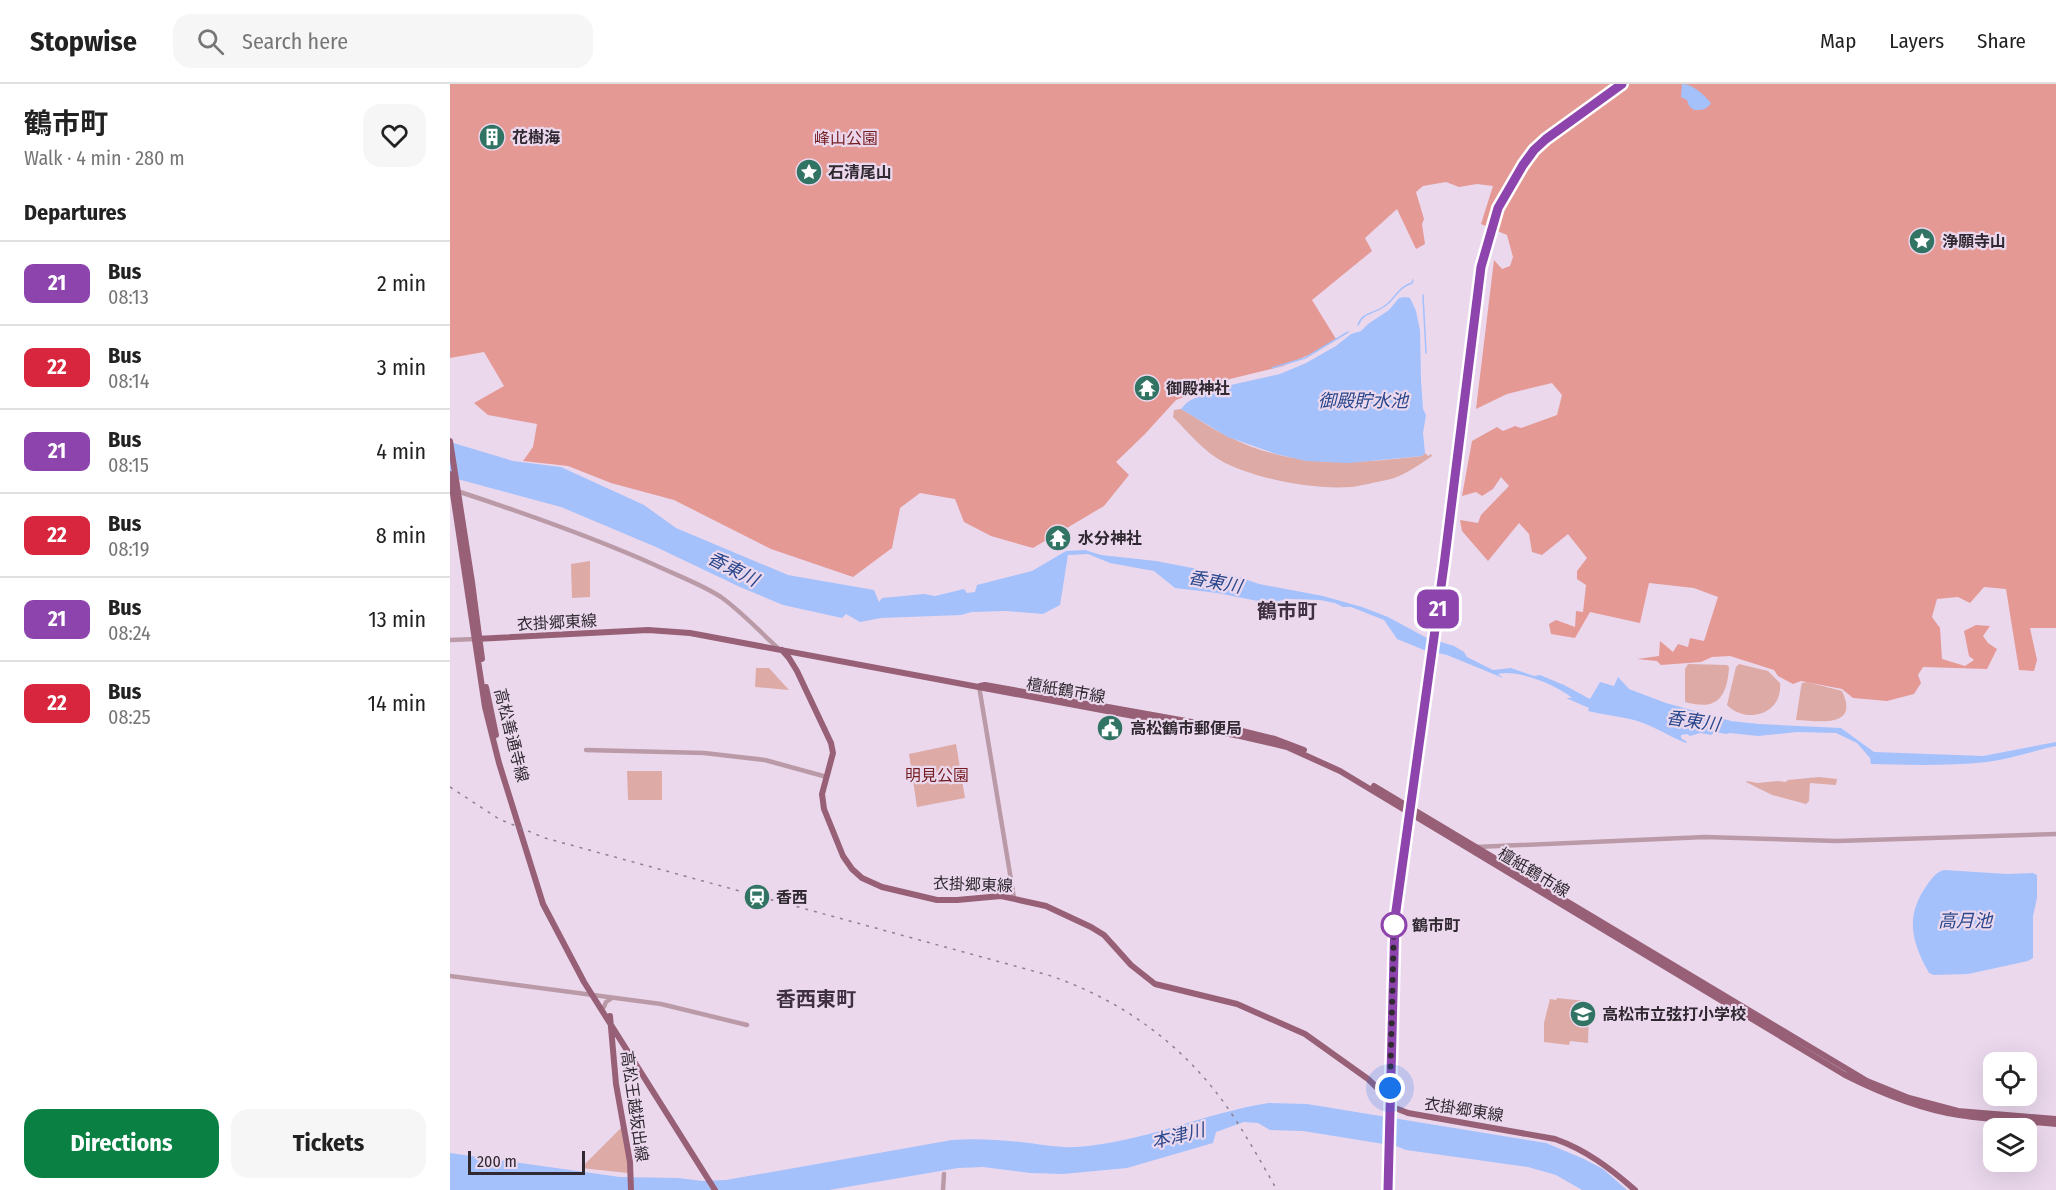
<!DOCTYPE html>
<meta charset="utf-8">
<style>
:root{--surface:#fff;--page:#f6f6f6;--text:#222;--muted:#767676;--line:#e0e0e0;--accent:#0b8043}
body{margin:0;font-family:"Fira Sans Condensed","Noto Sans JP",sans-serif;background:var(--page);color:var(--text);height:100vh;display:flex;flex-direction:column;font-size:22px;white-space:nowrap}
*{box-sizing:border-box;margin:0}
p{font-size:20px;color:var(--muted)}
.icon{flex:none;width:33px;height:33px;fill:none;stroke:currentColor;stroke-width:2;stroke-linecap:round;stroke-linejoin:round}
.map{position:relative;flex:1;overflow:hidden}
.drawer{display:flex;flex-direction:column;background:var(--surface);width:450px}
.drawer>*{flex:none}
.badge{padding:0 12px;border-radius:9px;font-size:21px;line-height:39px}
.buttons{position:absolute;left:1533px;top:968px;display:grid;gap:12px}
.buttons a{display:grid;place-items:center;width:54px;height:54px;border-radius:12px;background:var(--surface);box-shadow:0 6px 24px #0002;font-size:30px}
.scale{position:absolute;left:18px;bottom:15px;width:117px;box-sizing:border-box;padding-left:6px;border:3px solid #302931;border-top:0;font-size:16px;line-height:21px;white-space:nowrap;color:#302931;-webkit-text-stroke:4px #ebd8ed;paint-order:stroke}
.you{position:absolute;width:30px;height:30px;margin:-15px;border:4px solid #fff;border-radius:50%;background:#1a73e8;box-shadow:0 0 0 9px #1a73e833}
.map>.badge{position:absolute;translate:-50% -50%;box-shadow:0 0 0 3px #fff}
h2{padding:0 24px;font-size:22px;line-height:54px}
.round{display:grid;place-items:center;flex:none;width:63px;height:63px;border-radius:18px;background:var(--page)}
.summary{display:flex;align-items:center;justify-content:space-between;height:102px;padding:0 24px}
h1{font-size:28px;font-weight:700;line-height:45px}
.primary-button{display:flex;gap:12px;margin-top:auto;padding:12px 24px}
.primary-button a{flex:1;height:69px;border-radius:18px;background:var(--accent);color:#fff;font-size:24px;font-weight:700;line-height:69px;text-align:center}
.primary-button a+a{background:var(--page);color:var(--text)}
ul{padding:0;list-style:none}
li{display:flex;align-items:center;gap:18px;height:84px;padding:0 24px;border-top:2px solid var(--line)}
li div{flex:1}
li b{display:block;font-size:22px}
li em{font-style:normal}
li .badge{min-width:66px;font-weight:700;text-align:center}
header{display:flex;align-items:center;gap:36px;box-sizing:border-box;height:84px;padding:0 30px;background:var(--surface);border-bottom:2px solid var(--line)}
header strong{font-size:28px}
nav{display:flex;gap:33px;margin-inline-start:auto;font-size:21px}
.search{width:420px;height:54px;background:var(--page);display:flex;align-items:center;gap:15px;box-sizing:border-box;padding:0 21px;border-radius:18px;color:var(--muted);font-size:22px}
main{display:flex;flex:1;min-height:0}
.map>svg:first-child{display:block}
.green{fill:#ddaaa6}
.forest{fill:#e49995}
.water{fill:#a4c1fc}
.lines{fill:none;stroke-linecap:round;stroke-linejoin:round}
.stream{stroke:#a4c1fc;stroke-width:1.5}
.minor-tunnel{stroke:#c6b5c7;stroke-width:4.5;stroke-dasharray:4.5 2;stroke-linecap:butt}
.minor{stroke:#ba9aa6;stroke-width:4.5}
.major{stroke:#976077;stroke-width:6}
.rail{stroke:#8d808f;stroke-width:1.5;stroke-dasharray:3 6;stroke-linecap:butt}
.line-casing{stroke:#fff;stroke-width:14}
.line{stroke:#8e44ad;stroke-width:9}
.walk{stroke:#302931;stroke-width:6;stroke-dasharray:0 10.8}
.stop-dot{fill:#fff;stroke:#8e44ad;stroke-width:3}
.labels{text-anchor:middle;stroke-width:4.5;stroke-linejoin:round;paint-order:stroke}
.poi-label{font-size:16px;font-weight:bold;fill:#302931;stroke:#ebd8ed;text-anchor:start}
.park-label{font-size:16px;fill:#741d21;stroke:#ebd8ed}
.street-label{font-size:16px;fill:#302931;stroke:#ebd8ed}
.stop-label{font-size:16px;font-weight:bold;fill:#302931;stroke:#ebd8ed;text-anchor:start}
.water-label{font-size:18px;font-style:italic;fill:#29478c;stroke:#ebd8ed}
.quarter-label{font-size:20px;font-weight:bold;fill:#3f3041;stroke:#ebd8ed}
</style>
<header>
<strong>Stopwise</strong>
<div class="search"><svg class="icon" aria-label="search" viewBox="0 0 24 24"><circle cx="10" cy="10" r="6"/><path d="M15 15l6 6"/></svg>Search here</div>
<nav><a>Map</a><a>Layers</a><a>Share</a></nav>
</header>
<main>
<section class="drawer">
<div class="summary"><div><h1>鶴市町</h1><p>Walk · 4 min · 280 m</p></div><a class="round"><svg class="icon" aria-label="heart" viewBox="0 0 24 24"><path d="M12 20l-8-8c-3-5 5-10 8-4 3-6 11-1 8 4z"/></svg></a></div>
<h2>Departures</h2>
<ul>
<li><span class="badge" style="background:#8e44ad;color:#fff">21</span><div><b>Bus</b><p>08:13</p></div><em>2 min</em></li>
<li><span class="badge" style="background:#d7263d;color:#fff">22</span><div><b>Bus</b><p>08:14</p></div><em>3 min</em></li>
<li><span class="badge" style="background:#8e44ad;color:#fff">21</span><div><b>Bus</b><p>08:15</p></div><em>4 min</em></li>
<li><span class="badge" style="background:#d7263d;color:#fff">22</span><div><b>Bus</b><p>08:19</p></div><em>8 min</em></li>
<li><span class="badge" style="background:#8e44ad;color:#fff">21</span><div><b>Bus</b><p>08:24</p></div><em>13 min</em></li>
<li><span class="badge" style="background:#d7263d;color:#fff">22</span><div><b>Bus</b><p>08:25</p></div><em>14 min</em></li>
</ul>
<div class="primary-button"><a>Directions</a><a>Tickets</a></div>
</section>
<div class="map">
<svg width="1606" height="1106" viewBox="0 0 1606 1106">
<rect width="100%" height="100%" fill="#ebd8ed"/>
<path class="green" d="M731 325C747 334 762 345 779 353 844 385 902 380 972 372L975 369 978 372 981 370 982 372C969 381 952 393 937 396 926 398 911 402 901 403 863 406 808 395 775 379 754 368 739 349 723 333L724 326Z
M140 477V513L122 514 121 480Z
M1238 580 1277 581 1279 583C1277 614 1267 627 1235 618V585Z
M1289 580 1318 587 1330 599C1333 630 1297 641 1277 621L1286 583Z
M306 584H319L339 606 305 603Z
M1357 598 1392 607C1410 645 1368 637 1346 636L1351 603 1352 599Z
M506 660 515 714 467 723 459 670Z
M177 687H212V716H178Z
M1369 693 1387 695 1386 701 1360 699 1359 717 1356 720 1322 711 1296 698 1297 697 1307 699 1328 697 1336 698 1338 696Z
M1107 914 1136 917V926L1139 927 1138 959 1120 957 1119 961 1094 958V939L1100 915 1106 916Z
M172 1043 178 1071V1089L131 1084Z"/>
<path class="forest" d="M0 0H1606V544H1580L1587 576 1584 587 1569 586 1556 505 1534 503 1520 519 1508 513 1487 515 1482 533 1490 544 1492 575 1515 582 1524 576 1519 572 1514 547 1526 541 1540 542 1533 552 1538 559 1547 565 1537 585 1473 583 1468 591 1471 599 1464 610 1437 617 1403 614 1392 605 1351 597 1343 600 1328 592 1324 586 1280 572 1262 573 1251 578 1211 581 1207 577 1187 575 1209 572 1210 557 1223 568 1228 560 1238 563 1240 554 1254 557 1268 513 1244 504 1199 499 1190 539 1140 528 1125 554 1101 550 1099 540 1106 536 1125 543 1126 527 1133 528 1136 501 1127 495V487L1137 474 1118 450 1092 471 1082 468 1079 450 1069 439 1038 477 1012 447 1010 436 1028 439 1031 431 1059 402 1051 393 1043 405 1032 412 1026 408 1012 412 1022 357 1047 343 1053 347 1065 342 1071 344 1107 331 1112 311 1102 299 1057 310 1026 325 1044 176 1052 185 1060 182 1063 173 1057 151 1031 140 1043 102 1027 100 1009 103 996 98 973 102 966 108 974 135 972 140 975 160 966 165 947 125 915 154 922 167 862 216 886 255 861 270 833 282 780 295 726 316 695 350 666 378 679 391 654 422 583 464 541 452 514 438 505 415 470 409 450 424 442 464 403 493 321 465 224 416 161 399 118 382 73 377 83 363 87 340 38 331 24 319 54 302 34 268 0 274Z"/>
<path class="water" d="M1232 0C1243 0 1254 11 1261 19 1257 26 1251 26 1244 26L1239 22 1237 16 1231 13Z
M955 213 960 214 966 227 970 246 971 296 973 325 976 331 973 349 975 369 972 372 898 379 856 377 826 370 778 353 731 325C743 310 750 316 763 305L830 290 856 279 886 262 901 250 911 247 918 240 939 226 949 214Z
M0 358 63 377 111 383 194 421 226 444 338 491 424 506 429 518 432 514 474 510 485 512 514 505 517 509 525 508 527 501 582 487 616 467 635 466 651 471 706 477 789 493 809 500 873 512 912 523 938 533 975 553 1004 562 1014 568 1017 573 1043 586 1061 584 1084 592 1090 591 1114 601 1140 615 1150 598 1164 602 1168 593 1179 605 1216 619 1281 637 1309 640 1391 644 1424 668 1533 672 1606 658V662C1583 667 1561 675 1537 678 1498 682 1459 681 1421 680L1420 674 1407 659 1386 649 1347 648 1308 652 1280 649 1276 650 1265 648 1261 651 1250 649 1240 652 1237 650 1231 651V654L1237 658 1236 659C1218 652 1203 641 1184 636 1169 632 1153 631 1138 627L1139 624 1116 614H1122C1107 601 1068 585 1048 590L1053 594 997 571 974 566 947 555 934 536 901 523H893L885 519 870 516 839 515 818 519 767 509 725 504 704 487 660 479 638 470 618 471 610 521 593 530 556 527 522 528 511 531 431 534 410 538 396 530 392 534 333 521 290 503 206 463 111 423 0 393Z
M1494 786 1557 790 1583 789 1587 791V814L1583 832V874L1578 877 1518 890 1484 891 1479 889C1461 857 1455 832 1477 801 1482 794 1486 788 1494 786Z
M819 1019 857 1020 1096 1059 1134 1075 1153 1085 1177 1106H1132L1106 1091 1078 1083 956 1066 946 1062 853 1047 820 1046 808 1039 794 1038 766 1048 763 1059 677 1084 613 1090 580 1089 533 1083 508 1084 379 1106H0V1069L170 1093 228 1094 252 1097 276 1096 502 1056C525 1054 548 1056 571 1058 589 1060 608 1064 626 1063 692 1059 754 1029 819 1019Z"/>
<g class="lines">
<path class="stream" d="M973 211 976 269
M908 241C913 227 926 230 936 221 945 214 950 202 962 199L963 196
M822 284 855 274 898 248"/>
<path class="minor-tunnel" d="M1041 145 1054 111 1084 66 1172 0"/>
<path class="minor" d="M7 407C74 429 140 452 205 481 226 491 251 500 271 513 292 528 310 548 329 565
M0 556 25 555
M529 602 564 814
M136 666 254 669 315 676 377 693
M1026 763 1255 753 1387 757 1606 750
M0 892 211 920 297 941
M154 923 156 918 162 914
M940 1016 946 822 994 481 1031 183 1041 145
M493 1106 494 1090
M938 1106 940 1022"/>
<path class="major" d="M0 357 22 498 32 575
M0 390 35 623 49 679 93 820 134 898 265 1106
M25 555 198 546 240 549 790 652 837 663 890 687 1395 991C1431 1009 1469 1025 1509 1031 1541 1036 1574 1037 1606 1040
M332 566 339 574 347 587 381 659 383 669 372 710 374 725 393 772 402 785 412 794 432 803 487 816H507L551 812 596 822 641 843 654 851 681 881 705 900 787 920 855 950 918 995 940 1016V1022L958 1029 1105 1055C1136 1066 1160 1084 1185 1106
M530 602 535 601 792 647 825 655 854 666
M36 603 46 651
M924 702 1417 997 1459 1014 1508 1027 1606 1035
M160 932 166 1000 180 1078 181 1106"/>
<path class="rail" d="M0 703 49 735 95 754 598 891C670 915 733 960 777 1023 795 1049 811 1078 827 1106"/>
</g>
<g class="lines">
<defs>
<path id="line" d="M938 1106 945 834 994 481 1031 183 1048 124 1073 81 1084 66 1096 55 1172 0"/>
</defs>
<use href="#line" class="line-casing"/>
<use href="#line" class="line"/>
<path class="walk" d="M940 1004 944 841"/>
</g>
<defs>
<symbol id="building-disc" viewBox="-11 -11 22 22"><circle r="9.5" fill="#327464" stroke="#ebd8ed"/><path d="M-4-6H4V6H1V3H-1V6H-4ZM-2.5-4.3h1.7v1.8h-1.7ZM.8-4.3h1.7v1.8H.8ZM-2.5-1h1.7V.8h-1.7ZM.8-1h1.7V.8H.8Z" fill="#fff"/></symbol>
<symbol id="sight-disc" viewBox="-11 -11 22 22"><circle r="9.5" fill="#327464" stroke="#ebd8ed"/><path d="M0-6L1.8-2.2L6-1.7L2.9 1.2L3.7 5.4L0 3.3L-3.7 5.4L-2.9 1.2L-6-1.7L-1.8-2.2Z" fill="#fff"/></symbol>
<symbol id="temple-disc" viewBox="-11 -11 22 22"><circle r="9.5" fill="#327464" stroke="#ebd8ed"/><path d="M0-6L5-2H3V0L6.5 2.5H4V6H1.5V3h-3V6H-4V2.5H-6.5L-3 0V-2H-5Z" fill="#fff"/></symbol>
<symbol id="civic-disc" viewBox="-11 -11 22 22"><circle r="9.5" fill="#327464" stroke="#ebd8ed"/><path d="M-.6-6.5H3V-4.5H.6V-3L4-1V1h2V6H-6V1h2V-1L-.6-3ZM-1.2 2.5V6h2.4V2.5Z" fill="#fff"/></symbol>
<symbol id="station-disc" viewBox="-11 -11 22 22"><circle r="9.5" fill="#327464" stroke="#ebd8ed"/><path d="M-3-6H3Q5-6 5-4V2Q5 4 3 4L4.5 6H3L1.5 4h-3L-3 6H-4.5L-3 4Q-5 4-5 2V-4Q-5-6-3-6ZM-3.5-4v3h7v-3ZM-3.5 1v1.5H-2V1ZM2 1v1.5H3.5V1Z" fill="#fff"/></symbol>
<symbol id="school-disc" viewBox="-11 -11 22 22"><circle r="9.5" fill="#327464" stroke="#ebd8ed"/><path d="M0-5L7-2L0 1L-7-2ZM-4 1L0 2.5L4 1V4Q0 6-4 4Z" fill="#fff"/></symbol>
</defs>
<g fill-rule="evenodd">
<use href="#building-disc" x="27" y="38" width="30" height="30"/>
<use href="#sight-disc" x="344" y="73" width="30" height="30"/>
<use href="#sight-disc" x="1457" y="142" width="30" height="30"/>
<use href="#temple-disc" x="682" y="289" width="30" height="30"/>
<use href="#temple-disc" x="593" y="439" width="30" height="30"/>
<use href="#civic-disc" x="645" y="629" width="30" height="30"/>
<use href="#station-disc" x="292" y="798" width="30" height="30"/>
<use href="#school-disc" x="1118" y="915" width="30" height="30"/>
</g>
<circle class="stop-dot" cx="944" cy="841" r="12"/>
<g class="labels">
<g class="poi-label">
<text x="62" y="59">花樹海</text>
<text x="378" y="94">石清尾山</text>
<text x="1492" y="163">浄願寺山</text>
<text x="716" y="310">御殿神社</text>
<text x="628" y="460">水分神社</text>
<text x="680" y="650">高松鶴市郵便局</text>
<text x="326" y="819">香西</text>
<text x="1152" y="936">高松市立弦打小学校</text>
</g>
<g class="park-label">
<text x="396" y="60">峰山公園</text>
<text x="487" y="697">明見公園</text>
</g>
<g class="street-label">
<text transform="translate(107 538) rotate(-3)" y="6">衣掛郷東線</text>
<text transform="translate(616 606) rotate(10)" y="6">檀紙鶴市線</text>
<text transform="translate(62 651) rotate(76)" y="6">高松善通寺線</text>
<text transform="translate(1084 788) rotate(31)" y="6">檀紙鶴市線</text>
<text transform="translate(523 800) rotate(2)" y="6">衣掛郷東線</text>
<text transform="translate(185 1022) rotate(82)" y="6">高松王越坂出線</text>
<text transform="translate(1014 1025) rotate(9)" y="6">衣掛郷東線</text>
</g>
<g class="stop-label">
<text x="962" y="847">鶴市町</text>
</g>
<g class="water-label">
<text x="913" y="323">御殿貯水池</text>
<text transform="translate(283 485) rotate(27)" y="6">香東川</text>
<text transform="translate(765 498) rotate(11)" y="6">香東川</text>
<text transform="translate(1243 637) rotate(8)" y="6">香東川</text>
<text x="1515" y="843">高月池</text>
<text transform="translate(728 1052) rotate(-14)" y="6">本津川</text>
</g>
<g class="quarter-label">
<text x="837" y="534">鶴市町</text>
<text x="366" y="922">香西東町</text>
</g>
</g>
</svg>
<div class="buttons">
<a><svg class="icon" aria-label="locate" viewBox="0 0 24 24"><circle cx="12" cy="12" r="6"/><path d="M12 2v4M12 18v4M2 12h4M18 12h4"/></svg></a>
<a><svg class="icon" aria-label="layers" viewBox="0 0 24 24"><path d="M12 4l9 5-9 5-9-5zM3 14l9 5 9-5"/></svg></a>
</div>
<div class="scale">200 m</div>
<div class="you" style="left:940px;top:1004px"></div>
<b class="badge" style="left:988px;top:525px;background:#8e44ad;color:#fff">21</b>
</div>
</main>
